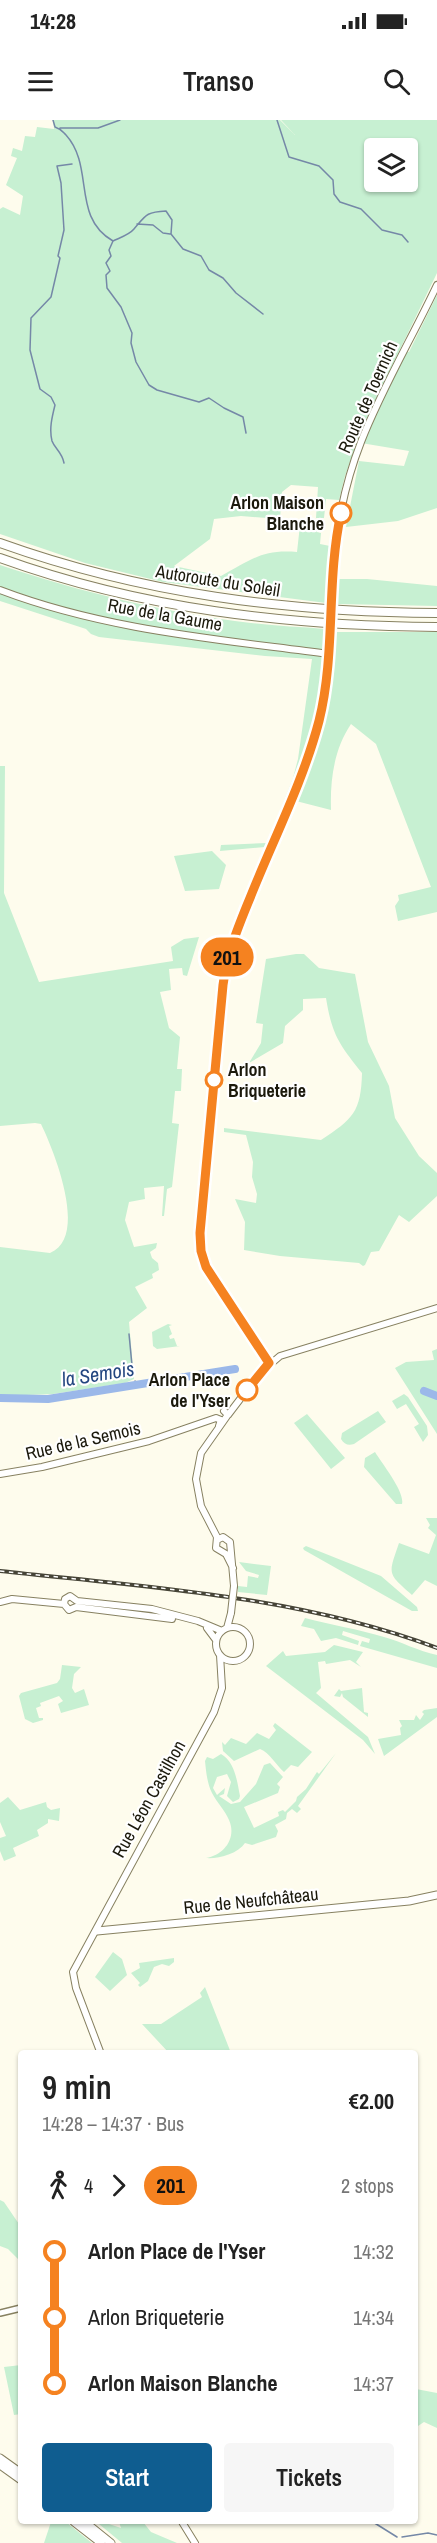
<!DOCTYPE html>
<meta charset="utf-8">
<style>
:root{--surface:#fff;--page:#f6f6f6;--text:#222;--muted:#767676;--accent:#0f5d90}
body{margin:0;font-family:"Archivo Narrow",sans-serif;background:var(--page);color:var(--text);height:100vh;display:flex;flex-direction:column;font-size:22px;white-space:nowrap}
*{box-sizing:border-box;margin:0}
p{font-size:20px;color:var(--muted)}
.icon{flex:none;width:33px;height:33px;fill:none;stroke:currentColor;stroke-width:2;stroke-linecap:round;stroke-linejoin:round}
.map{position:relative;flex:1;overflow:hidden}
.details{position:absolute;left:18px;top:1930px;width:400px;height:474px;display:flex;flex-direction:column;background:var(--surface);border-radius:6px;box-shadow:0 2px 4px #0004}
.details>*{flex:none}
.badge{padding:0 12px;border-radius:20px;font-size:21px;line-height:39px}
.fabs{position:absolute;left:364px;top:18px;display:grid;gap:12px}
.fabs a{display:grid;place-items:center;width:54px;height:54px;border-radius:6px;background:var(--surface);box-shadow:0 2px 4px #0004;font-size:30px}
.map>.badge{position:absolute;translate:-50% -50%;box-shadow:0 0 0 3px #fff}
.legs{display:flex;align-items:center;gap:9px;height:66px;padding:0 24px;font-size:20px}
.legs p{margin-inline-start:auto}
.head{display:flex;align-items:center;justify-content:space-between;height:102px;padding:0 24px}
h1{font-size:33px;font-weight:600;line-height:45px}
.button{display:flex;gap:12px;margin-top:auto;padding:12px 24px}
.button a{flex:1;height:69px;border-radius:6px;background:var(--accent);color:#fff;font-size:24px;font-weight:600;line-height:69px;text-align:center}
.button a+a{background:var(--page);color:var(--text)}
ul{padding:0 24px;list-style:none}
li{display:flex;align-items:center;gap:21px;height:66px;font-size:22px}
li i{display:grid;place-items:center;width:9px;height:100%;margin:0 8px;background:currentColor}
li i::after{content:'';width:15px;height:15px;margin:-8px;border:4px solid;border-radius:50%;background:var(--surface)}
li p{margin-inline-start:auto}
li:first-child i{background:linear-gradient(#0000 50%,currentColor 0)}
li:last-child i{background:linear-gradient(currentColor 50%,#0000 0)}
.status{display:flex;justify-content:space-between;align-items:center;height:42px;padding:0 30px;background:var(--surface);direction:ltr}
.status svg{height:16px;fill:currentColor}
header{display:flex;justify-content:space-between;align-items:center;height:78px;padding:0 24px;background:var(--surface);font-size:27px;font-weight:600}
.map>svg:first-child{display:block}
.green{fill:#c7f0d2;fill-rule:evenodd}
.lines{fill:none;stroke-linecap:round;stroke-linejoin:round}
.stream{stroke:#7588a7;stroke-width:1.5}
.river{stroke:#9bb8e9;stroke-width:8}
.tertiary-casing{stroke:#878161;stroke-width:8}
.secondary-casing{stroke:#878161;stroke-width:8}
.primary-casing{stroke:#878161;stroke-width:9}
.motorway-casing{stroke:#878161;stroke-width:10}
.tertiary{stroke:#fff;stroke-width:5}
.secondary{stroke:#fff;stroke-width:6}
.primary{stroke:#fff;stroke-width:7}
.motorway{stroke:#fff;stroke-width:8}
.rail-casing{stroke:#464437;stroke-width:4}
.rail{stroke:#fff;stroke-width:1.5;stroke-dasharray:4.5;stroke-linecap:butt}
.secondary-bridge-casing{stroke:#878161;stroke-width:8;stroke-linecap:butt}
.secondary-bridge{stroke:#fff;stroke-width:6}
.line-1-casing{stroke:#fff;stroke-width:14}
.line-1{stroke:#f58220;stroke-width:9}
.stop-1-dot{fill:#fff;stroke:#f58220;stroke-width:3}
.labels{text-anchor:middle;stroke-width:4.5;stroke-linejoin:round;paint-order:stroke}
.street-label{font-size:18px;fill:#1b190c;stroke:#fff}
.stop-label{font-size:18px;font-weight:bold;fill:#1b190c;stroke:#fff;text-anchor:end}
.water-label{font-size:20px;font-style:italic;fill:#234680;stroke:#fff}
</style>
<div class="status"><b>14:28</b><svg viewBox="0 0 49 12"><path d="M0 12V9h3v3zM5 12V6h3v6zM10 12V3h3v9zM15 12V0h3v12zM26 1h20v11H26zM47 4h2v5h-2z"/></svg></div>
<header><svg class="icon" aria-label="menu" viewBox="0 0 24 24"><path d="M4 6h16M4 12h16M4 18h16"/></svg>Transo<svg class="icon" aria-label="search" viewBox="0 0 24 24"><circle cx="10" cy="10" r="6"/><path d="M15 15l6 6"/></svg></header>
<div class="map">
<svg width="437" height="2423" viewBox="0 0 437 2423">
<rect width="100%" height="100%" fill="#fefced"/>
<path class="green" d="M53 0H280L295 15 281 0H437V153L362 308 345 356 339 380 326 379 324 398H316L318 367 291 365 282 372 280 399 241 396 214 399 210 419 174 446 221 456C251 440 262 429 297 432L300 405 317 406V412L321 413 320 424 330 426 326 483 163 462 85 443 0 414V89L3 87 20 95 23 76 6 65 17 38 11 36 13 28 22 31 25 16 35 17 37 7 54 9ZM375 28H408V62H375Z
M437 175V388L398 401 346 407 359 341 404 346 409 331 361 323 405 231 409 232Z
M0 445C81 472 166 493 251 503 276 506 301 507 325 509V522L333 523V512H437V792L398 801 395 786 399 780 398 775 431 767 376 624 351 604C334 629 330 660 331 690L296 681 276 729 265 727 220 731 221 725 267 723 293 658 298 639 312 539 265 536 99 517 91 514 86 509 0 481Z
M337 459H367L437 466V486L336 484Z
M0 646H5L4 773 39 862 173 841 171 827 184 819 199 817 187 856 183 855 182 848 169 849 171 870 160 872 169 908 180 917 177 949H182L181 971H175L172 1003 179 1004 172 1067 167 1069 164 1096H162L164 1066 144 1068 145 1079 129 1082 125 1100 134 1127 157 1123 156 1128 150 1132 152 1138 158 1143 159 1150 152 1154 153 1158 135 1167 147 1188 129 1202 134 1259 125 1263 53 1274 0 1276V1127L50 1133C89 1117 54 1031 41 1004L35 1003 0 1006Z
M212 731 226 745 219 769 185 771 174 736Z
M296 834H304L319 848 355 854 368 922 389 966 395 998 419 1036 437 1053V1076L409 1102 399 1095 379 1131 371 1132 365 1145 363 1146 359 1143 280 1136 244 1130 245 1102 235 1079 256 1083 257 1074 252 1057 253 1042 246 1015 224 1012V1008L321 1020C353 999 361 992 362 953 339 924 332 915 326 878L303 879V890L285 906 283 923 249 943 261 923 263 904 256 903 266 839Z
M168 1204 172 1205 169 1206 172 1214 169 1216 170 1219 174 1218 177 1226H180L157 1229 153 1226 152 1212Z
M437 1229V1314L395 1248 406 1242 434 1240 432 1231Z
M404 1274 408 1277 427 1306 428 1315 423 1322 414 1307 419 1304 406 1284 397 1289 392 1281Z
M378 1291 386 1302 354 1324C348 1326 344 1324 341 1319L342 1313Z
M307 1294 345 1338 331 1349 294 1303Z
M375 1332C383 1345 405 1372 402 1384H396L364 1347 365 1338Z
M426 1398H437V1466L425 1460 412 1475C387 1453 388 1455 399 1423L429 1434 436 1415 428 1408 430 1405Z
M306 1426 381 1456 417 1487 418 1491H412L304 1430 303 1428Z
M239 1442 271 1446 267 1475 238 1472V1466L247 1467 248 1456 258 1458 259 1455 246 1451Z
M305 1498C331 1505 358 1509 384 1517 402 1522 418 1531 437 1535V1548L360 1526 362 1521 369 1523 370 1519 343 1511 342 1515 359 1521 358 1525 336 1518 321 1521 314 1509 301 1506Z
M334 1525 363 1532 356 1542 361 1547 350 1540 326 1544 325 1541 318 1542 321 1568 316 1573 368 1617 375 1634 363 1620 266 1546 283 1531 286 1536 325 1532Z
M62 1545 81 1547 74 1554 72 1568 75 1573 84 1569 89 1585 61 1593 58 1584 63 1581 59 1576 40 1583 41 1586 36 1588 39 1598H43V1600L33 1603 25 1599 19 1576 21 1573 57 1563 60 1559Z
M362 1568 364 1592 368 1593V1597L343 1577 342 1573 340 1577 334 1576 339 1569 341 1571Z
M437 1588V1597L384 1636 378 1619 401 1615 400 1608 402 1606 399 1600H414L416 1595 420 1600 424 1594 422 1592 424 1590Z
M275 1603 312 1632 298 1647 291 1645 284 1652C276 1645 270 1633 260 1629L234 1641 223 1631 222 1622 225 1625 231 1618 246 1624 257 1613 269 1619 276 1610 273 1606Z
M336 1633 298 1686 301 1689 297 1693 292 1689 287 1693 286 1699 275 1705 278 1711 276 1717 252 1725 245 1723C238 1734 218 1739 206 1738 224 1735 237 1718 229 1700 225 1690 217 1683 212 1673 207 1663 206 1651 205 1641L207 1637 213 1639 221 1634C235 1642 237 1661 240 1676L239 1679 233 1682 227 1676 231 1662 227 1654 217 1657 213 1668 217 1675 225 1668 224 1674 219 1676 231 1684 240 1682 256 1664 264 1645 270 1643 283 1657 277 1664 280 1667 278 1673 244 1687 254 1708 279 1696 278 1692 283 1690 285 1692 296 1681 297 1677 306 1669 317 1652 319 1654Z
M8 1677 20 1690 46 1682 47 1687 51 1690 60 1688 59 1701 48 1699V1703L37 1710 39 1716 13 1728 16 1736 4 1741 0 1731V1718L6 1716 0 1702V1683Z
M113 1832 122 1839 127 1855 110 1871 95 1857Z
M174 1838V1842L169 1846 162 1844 154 1847 148 1861 140 1867 138 1865 140 1863 131 1853 140 1848 139 1843Z
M205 1867 231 1933H169L142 1904H161L202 1877 200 1873Z
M0 2080 4 2082 21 2107V2142L8 2129 0 2126Z
M21 2245V2294L14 2295 4 2247Z
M416 2269 437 2273V2308L424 2302 418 2306 416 2304Z
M51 2402H66L92 2423H44Z
M103 2402 121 2408 119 2402H143L151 2412 177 2423H122L99 2404Z"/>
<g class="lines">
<path class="stream" d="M53 0 55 7C61 9 62 11 66 15 95 47 71 97 113 121L109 130 111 136 106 143 110 151 106 155 107 168 121 187 132 213 131 223 136 242 149 265 157 270 199 282 209 278 224 288 243 297 246 313
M277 0 289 37 319 46 333 60 334 74 340 82 361 89 382 110 402 115 408 122
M60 8H98L120 0
M137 104 153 105 163 113 170 114
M113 121C119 118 129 115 134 109 146 95 146 92 166 91L172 100 171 114 183 129 201 136 209 150 223 158 236 173 263 194
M64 343C62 332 55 329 52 321 49 309 52 297 55 285L51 277 40 269 30 230 31 198 51 177 60 138 58 136 64 110 61 63 57 46 72 44
M129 1214 133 1256
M135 1261 137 1264
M373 2402 397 2417
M402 2417 428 2413 437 2415"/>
<path class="river" d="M424 1271 437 1276
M0 1278 48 1279 235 1249"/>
<defs>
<path id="tertiary" d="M0 2193 21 2188"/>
<path id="secondary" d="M332 469C334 419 343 368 361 322 382 268 412 218 437 165
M0 470C105 510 217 519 328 534
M269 1243 206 1147 201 1131 200 1113 226 839 307 639 324 574 329 523
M224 1291 228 1295 260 1253 280 1236 437 1188
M227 1296 201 1333 196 1359 201 1386 217 1417 216 1428 226 1434 233 1448
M0 1354 42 1347 149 1321 216 1298 221 1300 219 1306
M217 1420 223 1417 230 1422 234 1466
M0 1482 12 1479 64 1484
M64 1484 65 1479 70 1476 77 1481 152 1489 198 1501 222 1511
M64 1484 69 1490 76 1487 172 1499
M216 1524a17 17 0 1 1 34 0a17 17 0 1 1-34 0Z
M207 1508 216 1520
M227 1508 231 1493
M101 1934 76 1868 73 1852 214 1592 222 1568 220 1535
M182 2402 195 2423"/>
<path id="primary" d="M97 1811 409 1781 437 1775
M0 2338 21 2353
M0 2345 21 2360
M74 2402 101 2423
M85 2402 111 2423"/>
<path id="motorway" d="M0 423C142 474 287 492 437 493
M0 438C141 489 288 506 437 507"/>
</defs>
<use href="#tertiary" class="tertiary-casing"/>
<use href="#secondary" class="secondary-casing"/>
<use href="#primary" class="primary-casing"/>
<use href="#motorway" class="motorway-casing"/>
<use href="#tertiary" class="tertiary"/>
<use href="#secondary" class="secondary"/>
<use href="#primary" class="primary"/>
<use href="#motorway" class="motorway"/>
<defs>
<path id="rail" d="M0 1451C146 1467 299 1476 437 1528"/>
</defs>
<use href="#rail" class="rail-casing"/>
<use href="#rail" class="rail"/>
<defs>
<path id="secondary-bridge" d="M329 523 332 469
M231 1493 234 1466"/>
</defs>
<use href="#secondary-bridge" class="secondary-bridge-casing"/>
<use href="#secondary-bridge" class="secondary-bridge"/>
</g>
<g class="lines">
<defs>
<path id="line-1" d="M247 1270 269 1243 206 1147 201 1131 200 1113 223 865C227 834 238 807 250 778 273 720 303 662 319 601 336 533 326 461 341 393"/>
</defs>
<use href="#line-1" class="line-1-casing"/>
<use href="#line-1" class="line-1"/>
</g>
<g class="stop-1-dot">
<circle cx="341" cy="393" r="10"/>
<circle cx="214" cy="960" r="8"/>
<circle cx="247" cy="1270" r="10"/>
</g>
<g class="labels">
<g class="street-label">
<text transform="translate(368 277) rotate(-66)" y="6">Route de Toernich</text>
<text transform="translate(218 461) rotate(9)" y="6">Autoroute du Soleil</text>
<text transform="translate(165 495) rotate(10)" y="6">Rue de la Gaume</text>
<text transform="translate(83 1321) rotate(-13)" y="6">Rue de la Semois</text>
<text transform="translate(149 1679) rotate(-61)" y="6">Rue Léon Castilhon</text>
<text transform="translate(251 1781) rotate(-6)" y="6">Rue de Neufchâteau</text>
</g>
<g class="stop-label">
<text x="324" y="389">Arlon Maison<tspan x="324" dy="21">Blanche</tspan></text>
<text x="228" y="956" text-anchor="start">Arlon<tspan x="228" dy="21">Briqueterie</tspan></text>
<text x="230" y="1266">Arlon Place<tspan x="230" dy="21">de l'Yser</tspan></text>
</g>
<g class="water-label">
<text transform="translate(98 1254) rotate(-9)" y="7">la Semois</text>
</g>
</g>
</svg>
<div class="fabs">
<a><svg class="icon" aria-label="layers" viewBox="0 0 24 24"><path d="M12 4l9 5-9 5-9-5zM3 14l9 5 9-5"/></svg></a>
</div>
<b class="badge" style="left:227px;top:837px;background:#f58220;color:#111">201</b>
<section class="details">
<div class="head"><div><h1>9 min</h1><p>14:28 – 14:37 · Bus</p></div><b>€2.00</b></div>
<div class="legs"><svg class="icon" aria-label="walk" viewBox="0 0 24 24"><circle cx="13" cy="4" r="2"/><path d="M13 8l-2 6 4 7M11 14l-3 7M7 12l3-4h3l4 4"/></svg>4<svg class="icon" aria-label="forward" viewBox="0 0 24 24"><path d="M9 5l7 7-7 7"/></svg><b class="badge" style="background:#f58220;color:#111">201</b><p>2 stops</p></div>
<ul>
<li><i style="color:#f58220"></i><b>Arlon Place de l'Yser</b><p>14:32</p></li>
<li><i style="color:#f58220"></i><span>Arlon Briqueterie</span><p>14:34</p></li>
<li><i style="color:#f58220"></i><b>Arlon Maison Blanche</b><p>14:37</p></li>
</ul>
<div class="button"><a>Start</a><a>Tickets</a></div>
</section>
</div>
